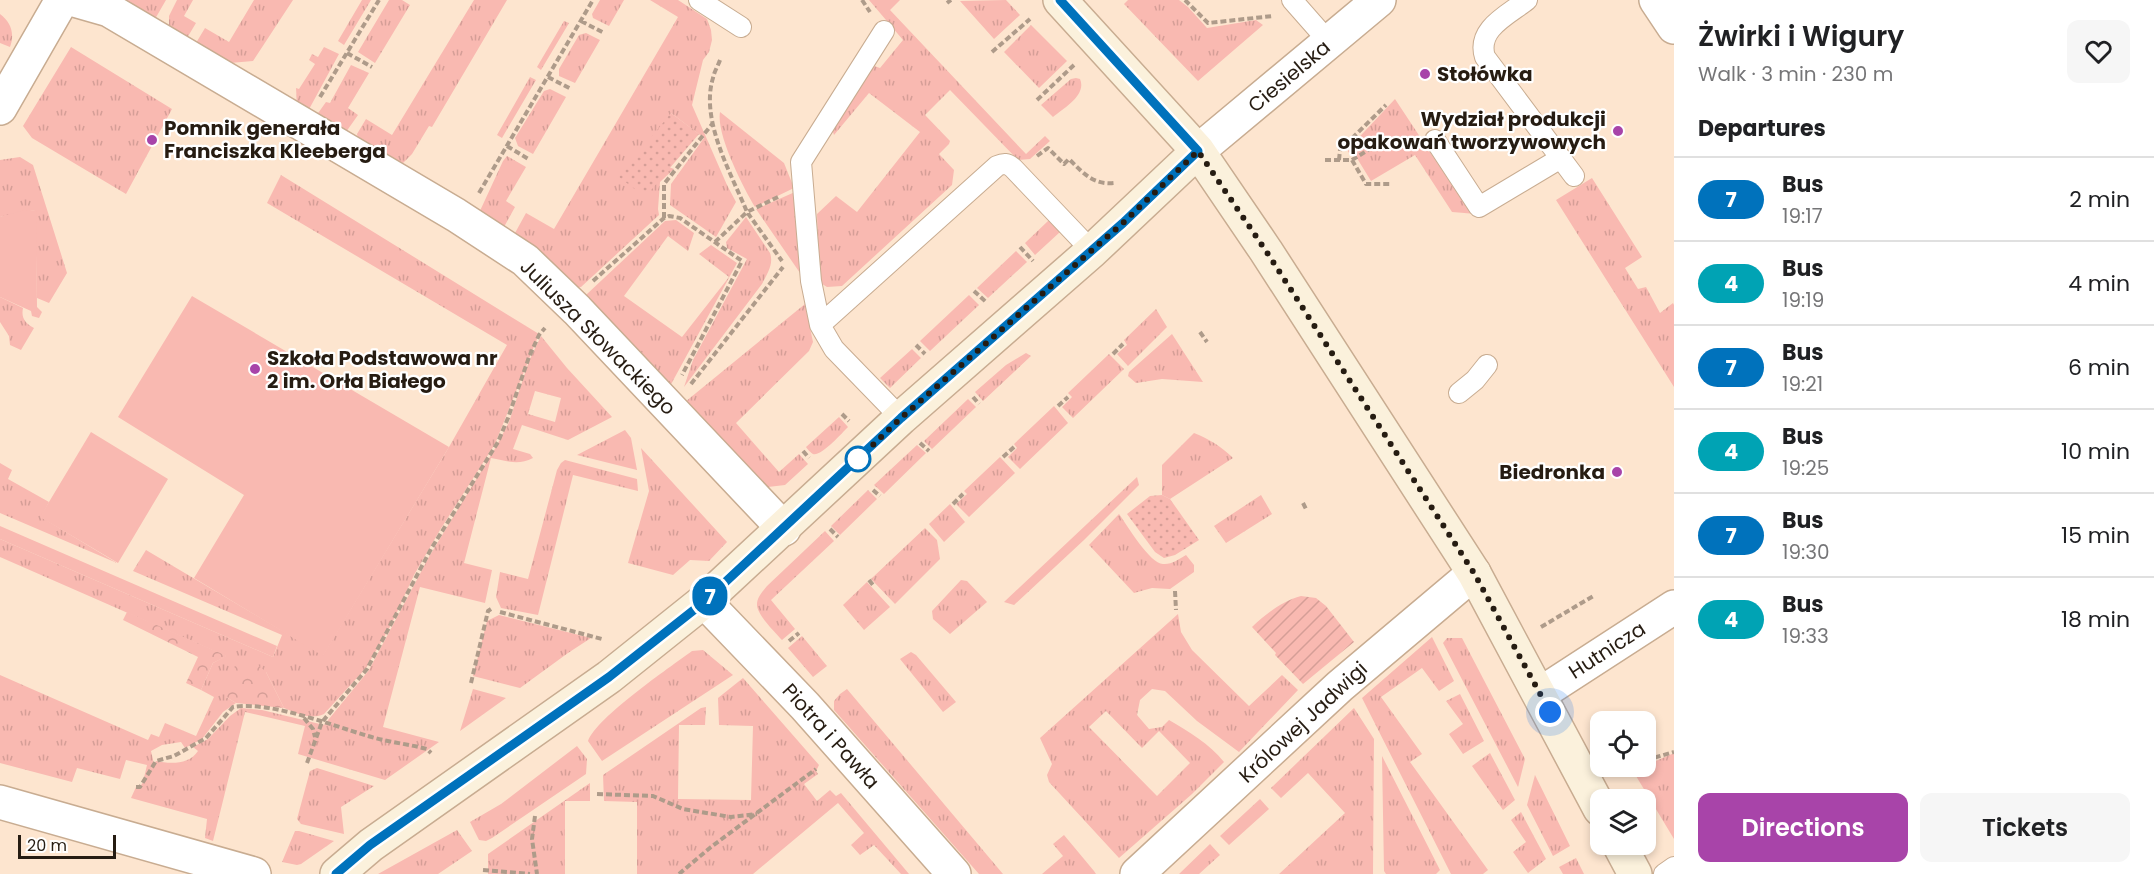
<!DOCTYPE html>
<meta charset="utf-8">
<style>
:root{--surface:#fff;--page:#f6f6f6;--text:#202124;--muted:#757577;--line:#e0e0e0;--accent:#a844a9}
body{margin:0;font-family:Poppins,sans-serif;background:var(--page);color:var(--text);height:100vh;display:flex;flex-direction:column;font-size:22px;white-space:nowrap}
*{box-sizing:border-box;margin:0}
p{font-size:20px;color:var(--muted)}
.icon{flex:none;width:33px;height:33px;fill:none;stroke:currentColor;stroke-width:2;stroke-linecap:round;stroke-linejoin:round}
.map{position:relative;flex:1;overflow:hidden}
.drawer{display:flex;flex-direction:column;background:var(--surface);width:480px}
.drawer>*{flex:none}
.badge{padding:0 12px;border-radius:20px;font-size:21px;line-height:39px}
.fabs{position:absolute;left:1590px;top:711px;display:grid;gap:12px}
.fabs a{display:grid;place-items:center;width:66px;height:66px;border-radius:12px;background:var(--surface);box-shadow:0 3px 9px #0003;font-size:30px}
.scale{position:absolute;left:18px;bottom:15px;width:98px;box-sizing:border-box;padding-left:6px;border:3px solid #261c12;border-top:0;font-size:16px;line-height:21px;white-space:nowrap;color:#261c12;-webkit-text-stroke:4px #fff;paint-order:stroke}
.you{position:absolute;width:30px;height:30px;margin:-15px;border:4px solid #fff;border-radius:50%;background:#1a73e8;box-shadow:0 0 0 9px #1a73e833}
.map>.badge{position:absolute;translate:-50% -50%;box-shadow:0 0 0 3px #fff}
h2{padding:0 24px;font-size:22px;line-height:54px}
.round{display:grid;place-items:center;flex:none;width:63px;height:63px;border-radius:12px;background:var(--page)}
.head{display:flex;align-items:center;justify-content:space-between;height:102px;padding:0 24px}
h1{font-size:28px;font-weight:600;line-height:45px}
.button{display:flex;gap:12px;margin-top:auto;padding:12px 24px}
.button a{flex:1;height:69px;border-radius:12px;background:var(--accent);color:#fff;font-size:24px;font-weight:600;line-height:69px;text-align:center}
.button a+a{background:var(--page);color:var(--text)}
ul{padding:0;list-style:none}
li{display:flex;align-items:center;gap:18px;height:84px;padding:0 24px;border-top:2px solid var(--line)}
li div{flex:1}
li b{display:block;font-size:22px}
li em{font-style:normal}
li .badge{min-width:66px;font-weight:700;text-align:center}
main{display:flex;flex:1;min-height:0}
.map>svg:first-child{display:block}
.grass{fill:url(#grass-tufts);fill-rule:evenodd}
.forest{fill:url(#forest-crowns)}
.park{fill:url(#park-dots)}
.garden{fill:url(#garden-furrows)}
.pitch{fill:#f9b9b1}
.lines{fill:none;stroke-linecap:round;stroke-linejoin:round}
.lane-casing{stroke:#c8ac91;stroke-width:22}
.street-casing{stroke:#c8ac91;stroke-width:36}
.secondary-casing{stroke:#c8ac91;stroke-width:36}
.path{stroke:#ae9b8a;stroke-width:4;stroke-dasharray:6 3;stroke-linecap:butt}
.lane{stroke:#fff;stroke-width:20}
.street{stroke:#fff;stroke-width:33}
.secondary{stroke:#fbf1dc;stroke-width:33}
.line-casing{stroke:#fff;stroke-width:14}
.line{stroke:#0072bc;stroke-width:9}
.walk{stroke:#261c12;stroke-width:6;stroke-dasharray:0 10.8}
.poi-dot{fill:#a844a9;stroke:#fff;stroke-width:2}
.stop-dot{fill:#fff;stroke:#0072bc;stroke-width:3}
.labels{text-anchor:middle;stroke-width:4.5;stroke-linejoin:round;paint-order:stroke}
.poi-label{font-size:20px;font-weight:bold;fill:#261c12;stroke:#fff;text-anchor:start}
.street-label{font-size:20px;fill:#261c12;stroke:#fff}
</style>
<main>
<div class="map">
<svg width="1674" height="874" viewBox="0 0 1674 874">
<defs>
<pattern id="grass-tufts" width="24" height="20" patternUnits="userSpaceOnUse" patternTransform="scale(1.5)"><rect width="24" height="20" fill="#f9b9b1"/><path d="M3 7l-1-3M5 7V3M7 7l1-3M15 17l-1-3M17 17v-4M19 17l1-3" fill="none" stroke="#d59e97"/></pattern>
<pattern id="forest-crowns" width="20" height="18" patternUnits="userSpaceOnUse" patternTransform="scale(1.5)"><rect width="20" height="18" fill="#f9b9b1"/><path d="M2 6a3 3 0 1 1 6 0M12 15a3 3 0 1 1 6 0" fill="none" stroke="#d59e97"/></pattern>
<pattern id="park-dots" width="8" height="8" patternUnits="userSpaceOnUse" patternTransform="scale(1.5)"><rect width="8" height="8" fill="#f9b9b1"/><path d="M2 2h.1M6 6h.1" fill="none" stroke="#d59e97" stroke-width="1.8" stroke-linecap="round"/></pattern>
<pattern id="garden-furrows" width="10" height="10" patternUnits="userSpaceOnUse" patternTransform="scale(1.5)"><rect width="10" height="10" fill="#f9b9b1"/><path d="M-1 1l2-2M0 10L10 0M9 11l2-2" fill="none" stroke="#d59e97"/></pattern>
</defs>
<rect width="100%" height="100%" fill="#fde5cf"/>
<path class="grass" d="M120 0H166L155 19Z
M177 0H193L184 16 196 23 187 38 169 27V16Z
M254 0H293L253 61 230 63 196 43 205 28 229 42Z
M362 0H371L344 45 338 41Z
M389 0H402L410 5 375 63 358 52Z
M474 0H507L432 127 429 126 412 154 403 163 388 157 358 139 357 134 366 119 392 135Z
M600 0H624L609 26 593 18 592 14Z
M650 0H678L707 19 711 30 712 40 709 52 703 60 692 105 727 185 736 202 716 237 670 205 671 184 704 138 671 113 666 166 674 169 660 182 658 209 659 215 581 287 576 288 515 233 526 213 554 229 678 17Z
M869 0H900L890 10 1026 154 1045 136 1050 141 1030 159 1018 160 950 90 925 115 950 141 949 144 939 154 954 170 952 185 842 286 827 287 819 282 817 214 836 196 857 212 920 132 869 93 834 135 832 129 870 68 874 66 880 68 903 40Z
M1006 0 1020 15 994 39 960 1Z
M1128 0H1179L1188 7 1207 28 1256 20 1263 25 1198 81 1124 4Z
M0 14C11 22 15 34 10 47L0 43Z
M564 21 569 23 541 70 537 67Z
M1031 25 1067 61 1039 88 1004 52Z
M586 33 600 40 575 83 559 76V69L579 35Z
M71 47 172 109 126 194 32 138 23 126Z
M324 47 339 54 307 113 297 105 296 88 299 89 315 64 309 60 312 54 318 57Z
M351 65 369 73 348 108 358 115 346 132 316 116 326 102 330 103Z
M530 77 536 80 502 138 497 135Z
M1076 78 1080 79C1087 95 1064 108 1053 117L1041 105 1071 79Z
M550 89 566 97 533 154 518 146 515 138 544 91Z
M1395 99 1467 208 1477 214 1452 212 1415 155 1371 181 1355 155 1348 152 1349 148Z
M720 112 784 163 794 188 755 207C743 187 716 134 720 112Z
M507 156 526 167 506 201 515 207 504 227 479 213 503 161Z
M20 157 33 165 67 273 49 303 37 298 35 210 0 217V160Z
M281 175 539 334 495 444 440 530 414 575 391 625 366 668 324 714C310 720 298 714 284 708L266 672 226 697 236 703 223 712 202 739 185 748 181 742 162 745 151 751 154 764 143 782 147 765 126 760 120 779 77 768 72 782 0 763V675L148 740 151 734 159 737 165 723 196 736 214 697 201 690 213 663 226 656 0 557V539L273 657 282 635 133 571 146 550 323 655 449 447 507 345 267 203Z
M1592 178 1642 257 1625 268 1638 289 1646 287 1660 313 1673 303 1674 305V387L1556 200Z
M795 192 802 271 800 273 756 209Z
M746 217 770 253C774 264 767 274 762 284L684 387 693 360 747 259 727 248 726 242Z
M676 220 694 233 688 251 668 236 624 296 682 337 729 277 699 254 711 245 737 263 669 388 585 299 587 294 665 221Z
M1052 220 1057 224 1060 232 1035 255 1025 243 1048 221Z
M1016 251 1027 262 988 298 977 288Z
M969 295 979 305 930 351 920 341Z
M0 297 23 308C21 318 25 323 34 328L21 350 10 345 9 336 0 322Z
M805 304 813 342 809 351 736 423 779 472 799 454 808 464 785 485 768 487 685 402Z
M1156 309 1167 327 1128 366 1117 354 1127 345 1124 340Z
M1172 334 1203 382 1162 379 1136 383 1128 376 1129 372Z
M541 336 567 368 612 417 568 440 522 425 513 449 530 454 533 458C518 466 507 461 491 458L464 563 492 570 485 603 420 587 383 727 439 742 385 780 298 754 305 726 245 712 213 841 205 838 207 819 131 798 136 787H140L156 761C170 764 189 765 198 751L193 747 208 739 230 716 241 708 262 710 324 725 369 670 430 555 496 447 509 422 529 361ZM535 391 561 398 555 422 528 414Z
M912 349 921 358 890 388 880 378Z
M1026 353 1031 356 983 401 975 392 1006 365Z
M1109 354 1124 369 1073 418 1062 407 1072 397 1068 393Z
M968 399 976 407 932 449 924 441Z
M1054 406 1068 423 1020 469 1008 457 1017 448 1014 444Z
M839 417 848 427C842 433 821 457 813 454 811 453 807 449 806 447Z
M625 430 631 438 637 470 577 455Z
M1194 433C1209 439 1221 446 1233 458L1170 499 1162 495V465Z
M917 445 926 453 884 494 874 485Z
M641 448 727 542 709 561 690 560 673 575 628 563 649 491Z
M1000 457 1015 473 969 517 956 504 967 494 964 491Z
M565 460 637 479 638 491 573 475 538 615 501 608 496 597 500 572 528 579 557 470 561 463Z
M0 463 12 470 8 479 49 502 41 517 117 563 0 513Z
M1137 477 1139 485 1084 540 1014 605 1004 602Z
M868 490 877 499 840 535 831 526Z
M1261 495 1272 514 1226 543 1214 526Z
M950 504 965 522 944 542 929 524Z
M1119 514C1127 525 1150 564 1163 564 1171 565 1179 559 1186 555L1194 565V572L1170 589 1152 588 1134 593 1089 545Z
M925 528 937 540 940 559 895 604 871 579Z
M825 531 834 541 771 600 795 629 782 640C776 633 756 614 757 604 757 597 763 591 767 586Z
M961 580 967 581 987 602 950 634 933 619 932 611Z
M867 582 890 607 864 630 843 605Z
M1178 614 1181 632 1192 650 1249 706 1282 675 1298 690 1239 752 1197 721 1165 691 1152 689 1140 700 1137 715 1149 729 1162 727 1169 720C1188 731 1210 744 1224 762L1192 794 1119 858 1049 782 1047 775 1052 764 1040 738ZM1106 711 1142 748 1159 731 1190 763 1157 796 1089 727Z
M499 615 591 638 568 653 520 688 473 676 487 621Z
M802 636 827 666 813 677 788 648Z
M1432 637 1454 681 1439 691 1422 668 1381 697 1422 754 1410 762 1488 870 1483 874H1451L1362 698Z
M1447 638H1462L1525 759 1518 787 1443 643Z
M703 650 733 675 602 761 588 741C597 717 669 668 692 651Z
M911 652 916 655 956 702 943 712 900 659Z
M743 678 819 765 816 771 818 774 804 784 817 801 830 790 836 796 841 793 909 874H901L874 845 860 855 851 845 864 833 838 803 753 874H637V802L604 801 603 775 701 708 706 707 705 725H679L678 799 751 800 753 726 719 725 718 698Z
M473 689 506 698 460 731Z
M847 689 1003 874H979L834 710V701L840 694Z
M1460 694 1484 741 1463 754 1449 734 1463 724 1446 701Z
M1354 708 1374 739 1373 874H1279L1345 813 1308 773 1281 798 1271 788Z
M577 746 587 759 586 774 492 838 486 841 479 840 470 822 501 804Z
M1490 753 1515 800 1503 810 1472 766Z
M1674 753V839L1633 771Z
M1382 756 1440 870 1436 874H1386L1384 871Z
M317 768 374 786 341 807 344 834 301 824 297 819 310 771Z
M1535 775 1570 846 1553 856 1527 805Z
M590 783V801H565V874H488V854Z
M1260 799 1269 809 1229 845 1220 836Z
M1521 812 1546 859 1528 873 1513 852 1526 842 1511 820Z
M457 830 472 851 438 874H378Z
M295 831H299L334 841 301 864 297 865 282 862Z
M1064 835 1094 871 1096 874H1042L1063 856 1053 844Z
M1210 844 1220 855 1199 874H1179Z
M1576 858 1584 874H1563L1559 867Z"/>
<path class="forest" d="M127 612 227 656 213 663 201 690 186 683 198 657 123 620Z
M248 656 266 672 284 708 236 703 226 697 223 682 234 667Z"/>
<path class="park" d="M671 113 699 134 645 197 619 177Z
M1162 495 1170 499 1199 540 1175 555 1164 558 1155 552 1127 514 1150 496Z"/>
<path class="garden" d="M1301 596 1316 598 1326 606 1354 642 1303 684 1275 655 1276 653 1252 627C1266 614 1282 601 1301 596Z"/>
<path class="pitch" d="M36 210 37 307 42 312 39 318 32 316 31 311 0 297V217L21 211Z
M192 296 449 447 323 656 194 578 244 495 118 417Z
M91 432 168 479 118 563 40 517Z
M0 526 277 646 273 657 0 539Z"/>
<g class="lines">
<defs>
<path id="lane" d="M699 0 741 27
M1292 0 1329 42
M1527 0C1508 15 1476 29 1485 57L1574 176
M884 31 801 162 811 281 820 325 834 349 901 418
M1435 140 1479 207 1561 158
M820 325 997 166C1004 163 1007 163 1013 168L1092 251
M1459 393 1475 380 1487 365
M1664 874 1674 867"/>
<path id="street" d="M74 0 109 10 456 215 525 260 577 310 784 529
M1656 0 1674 27
M0 108 62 0
M1198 151 1379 0
M704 601 805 706 954 874
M1540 694 1674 607
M0 802 254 874
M1137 874 1340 686 1474 573"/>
<path id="secondary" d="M1060 0 1198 151 1266 251 1474 573 1600 809
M1619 844 1635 874
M337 874 371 845 609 677 704 601 901 418 1092 251 1198 151"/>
</defs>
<use href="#lane" class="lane-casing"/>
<use href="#street" class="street-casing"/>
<use href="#secondary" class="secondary-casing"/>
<path class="path" d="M862 0 870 12
M1185 0 1208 23 1273 16
M947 3 951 0
M581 21 604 33
M992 52 1030 19
M347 53 372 67
M720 60C718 66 714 72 713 78 700 120 731 173 747 212L778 197
M548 77 571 89
M320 97 379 0
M1037 100 1074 65
M507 146 530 160
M1037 156 1048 148 1064 164 1069 159C1083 173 1093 185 1114 183
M1325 160H1352L1366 184H1392
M1339 160 1340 150 1386 105
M1352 160 1386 139
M479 193 593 0
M664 218V184L713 123
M715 242 747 212 782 261
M1020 247 1033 261
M593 281 664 218 669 216 680 218 742 261 682 375
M974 291 986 302
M1200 332 1207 342
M916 345 925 354
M1113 354 1123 344
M691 384 783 267
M973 397 979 404
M1058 406 1068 397
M842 414 849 421
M920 443 929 451
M803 451 809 458
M1003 457 1014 447
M873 490 880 496
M1303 503 1307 511
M953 504 963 494
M830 529 838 537
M869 580 873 585
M1175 591 1176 610
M500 612 602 639
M1541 627 1595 595
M789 641 799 633
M471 683 488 611 491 609
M304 718 313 729 315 737
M1646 760 1674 752
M307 763 322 722 367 669 431 549 498 442 508 418 529 357 539 335 545 328
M136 787H140L156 761 174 756 206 738 233 707C272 701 330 725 368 736 387 742 408 744 427 749L431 753
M597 794 653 796 683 809 731 817 757 814
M535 816 532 839 537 874
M483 870 530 874
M679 874 711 847 816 769"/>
<use href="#lane" class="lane"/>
<use href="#street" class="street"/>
<use href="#secondary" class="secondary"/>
</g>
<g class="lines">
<defs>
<path id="line" d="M336 874 370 845 609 677 704 602 901 418 1123 223 1198 151 1060 0"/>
</defs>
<use href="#line" class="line-casing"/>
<use href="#line" class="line"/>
<path class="walk" d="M858 459 854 463 901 418 1123 223 1198 151 1266 251 1474 573 1550 712"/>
</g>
<g class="poi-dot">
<circle cx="1425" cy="74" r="6"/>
<circle cx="1618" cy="131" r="6"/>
<circle cx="152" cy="140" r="6"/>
<circle cx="255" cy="369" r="6"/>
<circle cx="1617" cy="472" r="6"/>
</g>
<circle class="stop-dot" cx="858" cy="459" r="12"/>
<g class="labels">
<g class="poi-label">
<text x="1437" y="81">Stołówka</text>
<text x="1606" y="126" text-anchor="end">Wydział produkcji<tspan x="1606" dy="23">opakowań tworzywowych</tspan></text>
<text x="164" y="135">Pomnik generała<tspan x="164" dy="23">Franciszka Kleeberga</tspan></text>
<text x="267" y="365">Szkoła Podstawowa nr<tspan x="267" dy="23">2 im. Orła Białego</tspan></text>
<text x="1605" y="479" text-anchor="end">Biedronka</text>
</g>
<g class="street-label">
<text transform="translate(1289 76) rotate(-40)" y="7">Ciesielska</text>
<text transform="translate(598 337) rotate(45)" y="7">Juliusza Słowackiego</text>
<text transform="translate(1607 650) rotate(-33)" y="7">Hutnicza</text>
<text transform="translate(1303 722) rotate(-43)" y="7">Królowej Jadwigi</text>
<text transform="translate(831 736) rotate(48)" y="7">Piotra i Pawła</text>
</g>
</g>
</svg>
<div class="fabs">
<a><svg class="icon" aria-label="locate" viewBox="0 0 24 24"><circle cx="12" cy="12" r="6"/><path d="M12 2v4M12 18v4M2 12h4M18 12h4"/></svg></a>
<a><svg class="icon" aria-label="layers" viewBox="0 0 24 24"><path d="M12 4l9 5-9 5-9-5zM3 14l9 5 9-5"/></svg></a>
</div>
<div class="scale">20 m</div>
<div class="you" style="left:1550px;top:712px"></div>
<b class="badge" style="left:710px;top:596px;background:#0072bc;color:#fff">7</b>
</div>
<section class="drawer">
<div class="head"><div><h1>Żwirki i Wigury</h1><p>Walk · 3 min · 230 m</p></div><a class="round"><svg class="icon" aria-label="heart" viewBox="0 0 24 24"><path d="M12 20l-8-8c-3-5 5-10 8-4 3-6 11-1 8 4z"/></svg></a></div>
<h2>Departures</h2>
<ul>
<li><span class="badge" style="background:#0072bc;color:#fff">7</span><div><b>Bus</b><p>19:17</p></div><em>2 min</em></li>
<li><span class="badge" style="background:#00a3b4;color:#fff">4</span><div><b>Bus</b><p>19:19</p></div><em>4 min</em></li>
<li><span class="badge" style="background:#0072bc;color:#fff">7</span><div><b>Bus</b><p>19:21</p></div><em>6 min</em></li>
<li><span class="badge" style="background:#00a3b4;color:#fff">4</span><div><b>Bus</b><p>19:25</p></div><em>10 min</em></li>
<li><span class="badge" style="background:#0072bc;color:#fff">7</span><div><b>Bus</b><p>19:30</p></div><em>15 min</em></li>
<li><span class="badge" style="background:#00a3b4;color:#fff">4</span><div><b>Bus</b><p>19:33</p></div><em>18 min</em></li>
</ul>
<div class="button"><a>Directions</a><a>Tickets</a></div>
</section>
</main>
